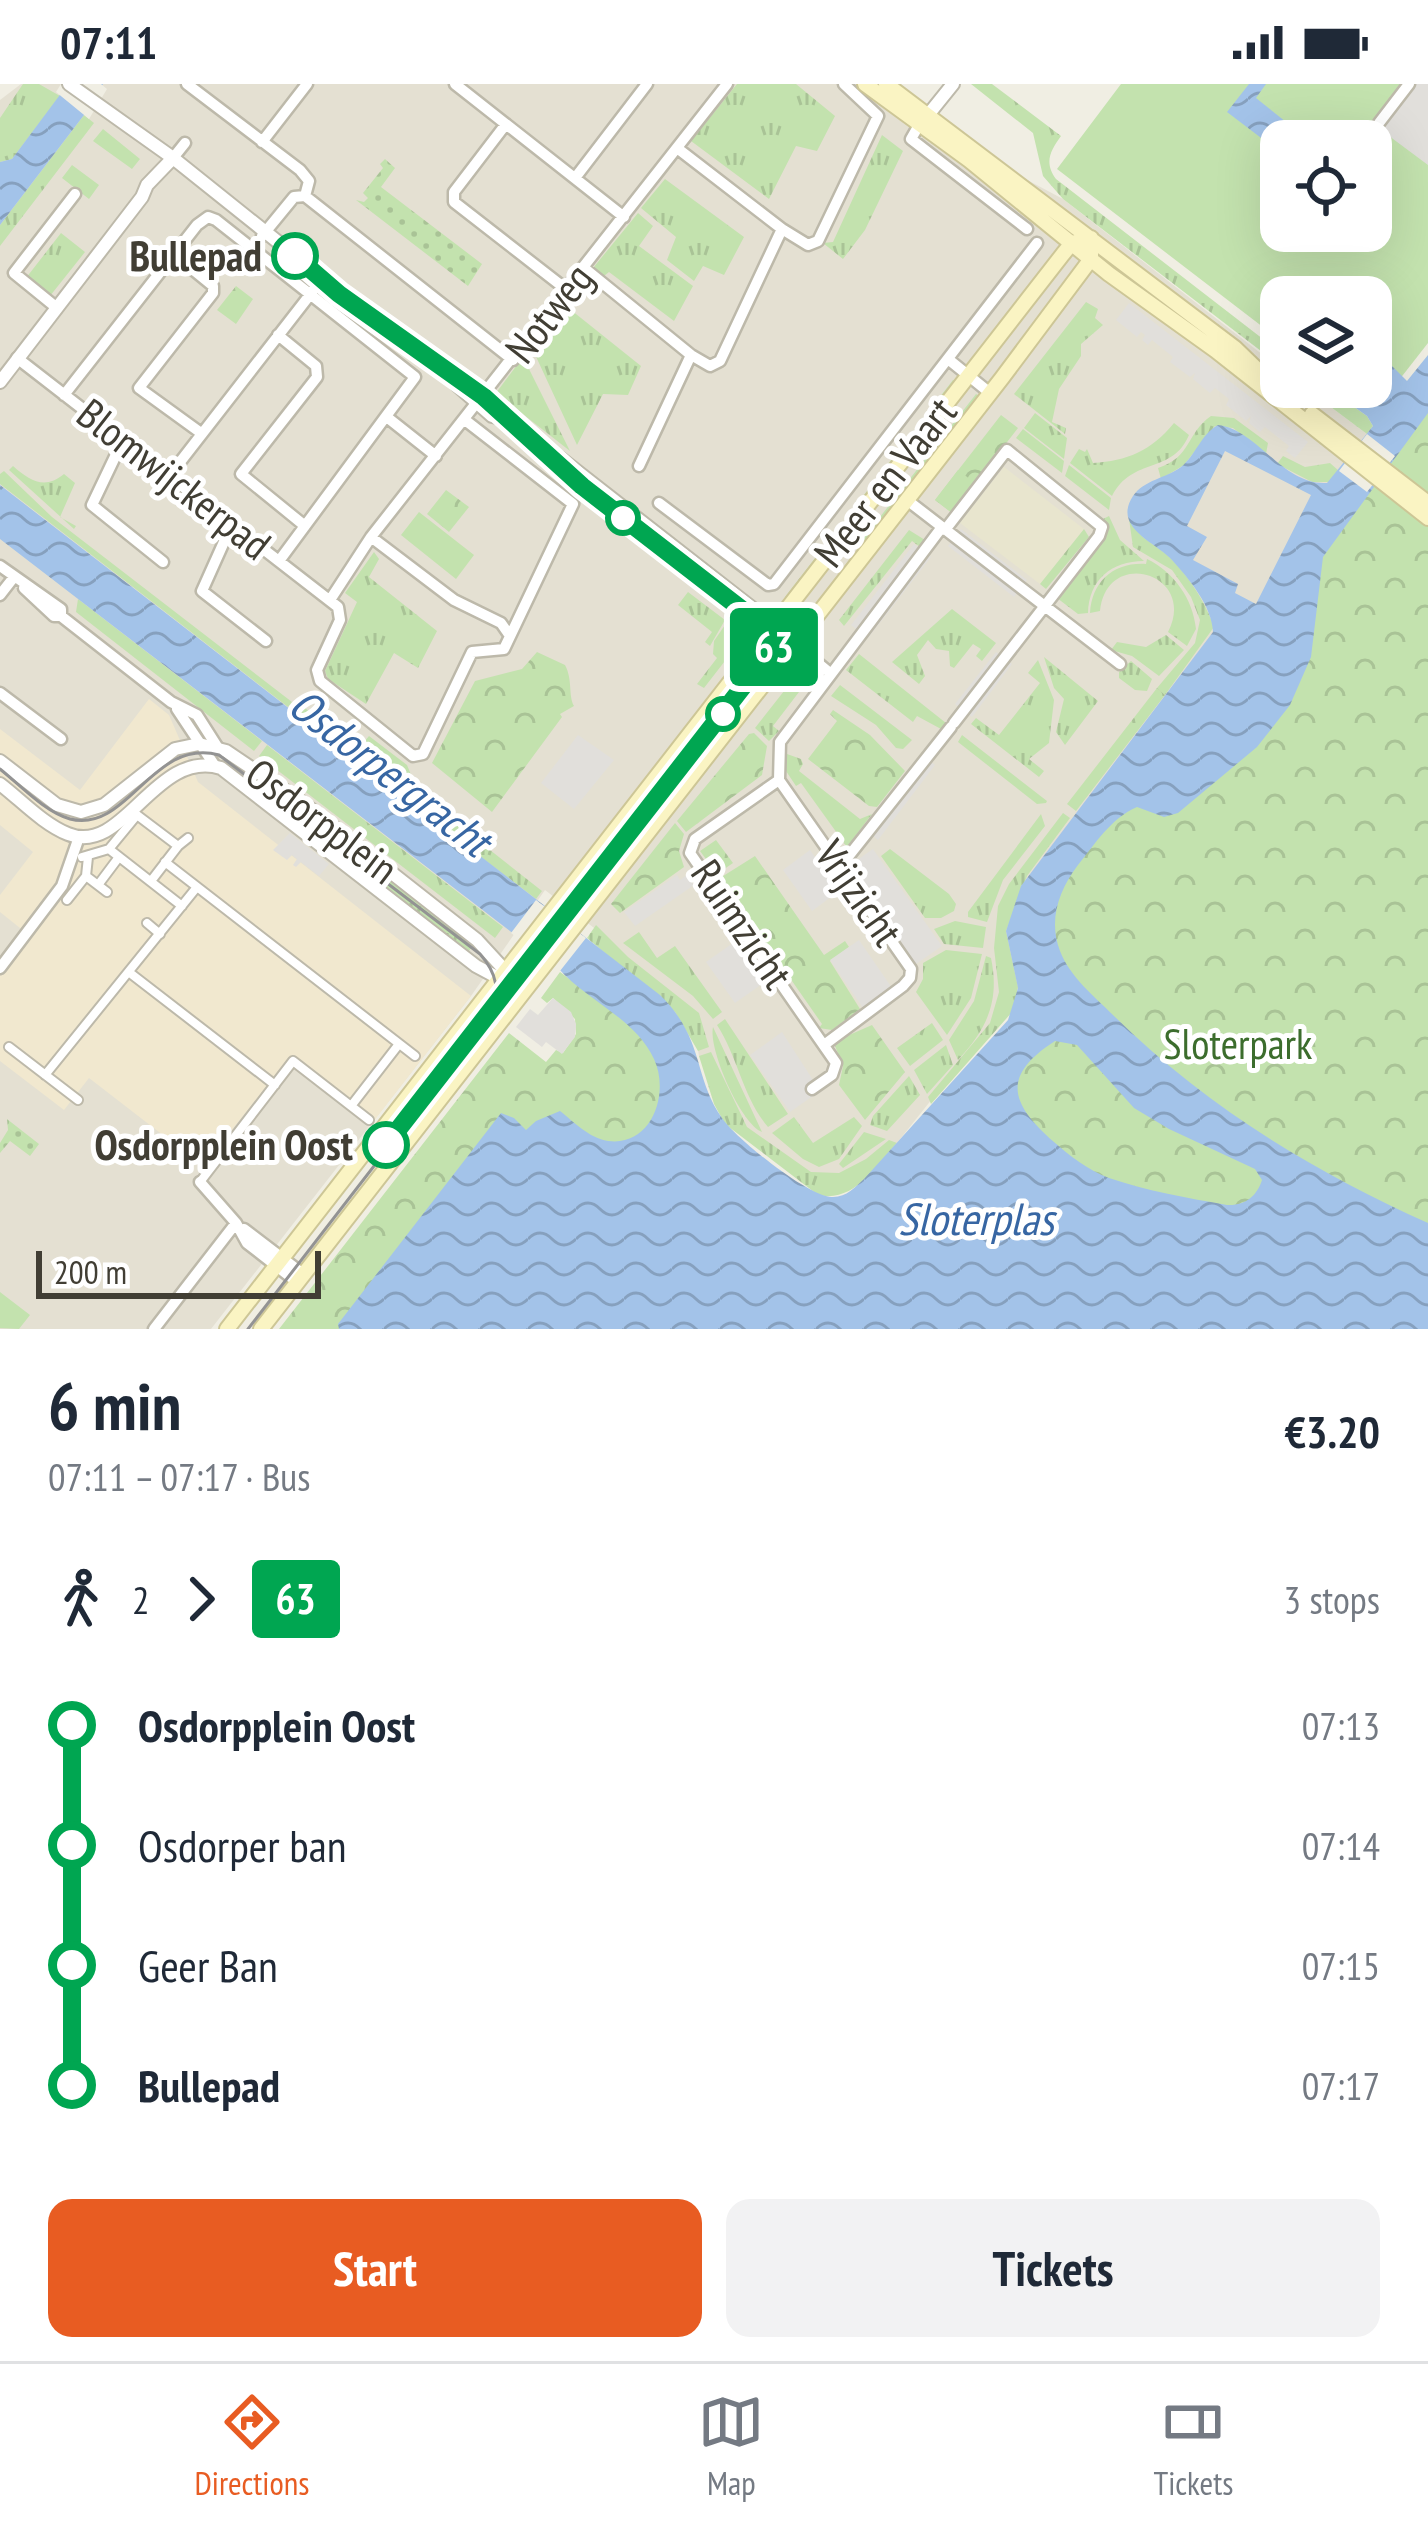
<!DOCTYPE html>
<meta charset="utf-8">
<style>
:root{--surface:#fff;--page:#f2f2f3;--text:#1f2937;--muted:#747a83;--line:#e0e1e3;--accent:#e85c22}
body{margin:0;font-family:"PT Sans Narrow",sans-serif;background:var(--page);color:var(--text);height:100vh;display:flex;flex-direction:column;font-size:45px;white-space:nowrap}
*{box-sizing:border-box;margin:0}
p{font-size:39px;color:var(--muted)}
.icon{flex:none;width:66px;height:66px;fill:none;stroke:currentColor;stroke-width:2;stroke-linecap:round;stroke-linejoin:round}
.map{position:relative;height:1245px;overflow:hidden}
.sheet{display:flex;flex-direction:column;background:var(--surface);flex:1}
.sheet>*{flex:none}
.badge{padding:0 24px;border-radius:9px;font-size:42px;line-height:78px}
.buttons{position:absolute;left:1260px;top:36px;display:grid;gap:24px}
.buttons a{display:grid;place-items:center;width:132px;height:132px;border-radius:24px;background:var(--surface);box-shadow:0 12px 48px #0002;font-size:60px}
.scale{position:absolute;left:36px;bottom:30px;width:285px;box-sizing:border-box;padding-left:12px;border:6px solid #413e34;border-top:0;font-size:33px;line-height:42px;white-space:nowrap;color:#413e34;-webkit-text-stroke:9px #fff;paint-order:stroke}
.map>.badge{position:absolute;translate:-50% -50%;box-shadow:0 0 0 6px #fff}
.legs{display:flex;align-items:center;gap:18px;height:132px;padding:0 48px;font-size:39px}
.legs p{margin-inline-start:auto}
.headline{display:flex;align-items:center;justify-content:space-between;height:204px;padding:0 48px}
h1{font-size:66px;font-weight:700;line-height:90px}
.primary-button{display:flex;gap:24px;margin-top:auto;padding:24px 48px}
.primary-button a{flex:1;height:138px;border-radius:24px;background:var(--accent);color:#fff;font-size:48px;font-weight:700;line-height:138px;text-align:center}
.primary-button a+a{background:var(--page);color:var(--text)}
ul{padding:0 48px;list-style:none}
li{display:flex;align-items:center;gap:42px;height:120px;font-size:45px}
li i{display:grid;place-items:center;width:18px;height:100%;margin:0 15px;background:currentColor}
li i::after{content:'';width:30px;height:30px;margin:-15px;border:9px solid;border-radius:50%;background:var(--surface)}
li p{margin-inline-start:auto}
li:first-child i{background:linear-gradient(#0000 50%,currentColor 0)}
li:last-child i{background:linear-gradient(currentColor 50%,#0000 0)}
.status{display:flex;justify-content:space-between;align-items:center;height:84px;padding:0 60px;background:var(--surface);direction:ltr}
.status svg{height:33px;fill:currentColor}
.menu{display:flex;justify-content:space-around;align-items:center;height:168px;border-top:3px solid var(--line);background:var(--surface);font-size:33px;color:var(--muted)}
.menu a{display:grid;justify-items:center;gap:6px}
.menu .active{color:var(--accent)}
.map>svg:first-child{display:block}
.residential{fill:#e4e0d2}
.commercial{fill:#f1e8cf}
.education{fill:#e8e5ce}
.grass{fill:url(#grass-tufts)}
.forest{fill:url(#forest-crowns)}
.garden{fill:url(#garden-dots)}
.pitch{fill:#c3e2ae;fill-rule:evenodd}
.parking{fill:#e1dfdb}
.water{fill:url(#water-waves);fill-rule:evenodd}
.pier{fill:#f0eee3}
.lines{fill:none;stroke-linecap:round;stroke-linejoin:round}
.pedestrian-casing{stroke:#bdb9aa;stroke-width:12}
.minor-casing{stroke:#bdb9aa;stroke-width:15}
.tertiary-casing{stroke:#bdb9aa;stroke-width:16}
.secondary-casing{stroke:#cdc696;stroke-width:18}
.pedestrian{stroke:#fff;stroke-width:8}
.minor{stroke:#fff;stroke-width:10}
.tertiary{stroke:#fff;stroke-width:12}
.secondary{stroke:#faf4c3;stroke-width:14}
.tram{stroke:#939393;stroke-width:3}
.line-1-casing{stroke:#fff;stroke-width:27}
.line-1{stroke:#00a651;stroke-width:18}
.stop-1-dot{fill:#fff;stroke:#00a651;stroke-width:6}
.labels{text-anchor:middle;stroke-width:10;stroke-linejoin:round;paint-order:stroke}
.stop-label{font-size:42px;font-weight:bold;fill:#413e34;stroke:#fff;text-anchor:end}
.street-label{font-size:42px;fill:#413e34;stroke:#fff}
.park-label{font-size:42px;fill:#3c6d2d;stroke:#fff}
.water-label{font-size:45px;font-style:italic;fill:#3766a3;stroke:#fff}
</style>
<div class="status"><b>07:11</b><svg viewBox="0 0 49 12"><path d="M0 12V9h3v3zM5 12V6h3v6zM10 12V3h3v9zM15 12V0h3v12zM26 1h20v11H26zM47 4h2v5h-2z"/></svg></div>
<div class="map">
<svg width="1428" height="1245" viewBox="0 0 1428 1245">
<defs>
<pattern id="grass-tufts" width="24" height="20" patternUnits="userSpaceOnUse" patternTransform="scale(3)"><rect width="24" height="20" fill="#c3e2ae"/><path d="M3 7l-1-3M5 7V3M7 7l1-3M15 17l-1-3M17 17v-4M19 17l1-3" fill="none" stroke="#a9c396"/></pattern>
<pattern id="forest-crowns" width="20" height="18" patternUnits="userSpaceOnUse" patternTransform="scale(3)"><rect width="20" height="18" fill="#c3e2ae"/><path d="M2 6a3 3 0 1 1 6 0M12 15a3 3 0 1 1 6 0" fill="none" stroke="#a9c396"/></pattern>
<pattern id="garden-dots" width="8" height="8" patternUnits="userSpaceOnUse" patternTransform="scale(3)"><rect width="8" height="8" fill="#c3e2ae"/><path d="M2 2h.1M6 6h.1" fill="none" stroke="#a9c396" stroke-width="1.8" stroke-linecap="round"/></pattern>
<pattern id="water-waves" width="16" height="10" patternUnits="userSpaceOnUse" patternTransform="scale(3)"><rect width="16" height="10" fill="#a3c3e9"/><path d="M0 5q4-4 8 0t8 0" fill="none" stroke="#86a0be"/></pattern>
</defs>
<rect width="100%" height="100%" fill="#f0eee3"/>
<path class="residential" d="M21 0H856L874 14 1063 115 1281 285V303H1304L1367 350 1262 552 1006 922 897 1059 863 1082 825 1101 733 1038 699 972 696 955 598 847 545 806 471 912 211 1245H0V16Z"/>
<path class="commercial" d="M149 615 169 631 198 698 471 912 373 1038 289 974 203 1082 89 994 64 1026 0 977V891L30 852 0 828V811L33 768 0 741V645L80 706Z"/>
<path class="education" d="M1004 383 1084 445 1040 500 960 439Z"/>
<path class="grass" d="M23 0H39L60 12 12 75 0 78V34Z
M737 0H796L835 32 817 67 796 62 769 115 691 57Z
M971 0H992L1061 52C1050 67 1044 79 1056 95L1281 269 1274 277 1063 115 1043 92 1033 49Z
M84 31 94 39 0 162V141Z
M103 45 140 75 132 85 93 57Z
M882 51 903 67 865 146 843 175 823 159 833 158Z
M72 81 99 101 89 115 62 94Z
M665 95 744 153 724 191 703 182 694 197 667 176 676 153 641 124Z
M638 129 653 142 639 162 693 202 674 237 609 188 604 192 593 184Z
M61 149 85 168 50 212 26 194Z
M1086 218 1098 225 1095 234 1103 241 1081 260V272L1059 305 1052 338 1066 344 1065 350 1014 310Z
M566 222 641 282 628 311 603 310 577 361 532 264Z
M523 273 570 367 496 309Z
M953 296 959 300 788 515 785 513Z
M1304 303H1326L1367 332 1373 342 1367 350Z
M976 310 979 312 851 478 862 456Z
M1035 329 1067 354 1064 375 1024 344Z
M1211 332 1234 334 1268 359 1266 370 1233 344 1215 342 1184 381 1161 395 1158 384C1192 373 1186 349 1211 332Z
M1174 339 1189 351C1172 391 1133 372 1112 412L1070 379 1079 365 1085 368 1087 365 1093 379C1127 377 1151 367 1174 339Z
M1023 345 1064 377 1062 389 1016 354Z
M1283 372 1305 383 1330 379 1339 387 1329 398H1312L1277 380Z
M1069 381 1111 414 1109 426 1065 392Z
M13 382C30 397 45 406 64 390L75 399 60 433 76 442 74 445 9 386Z
M4 387 52 433 292 618 288 623 0 400V390Z
M1128 428C1139 456 1145 453 1166 470 1186 487 1206 519 1214 543L1165 611 1157 604 1195 559 1200 536 1191 513 1172 486 1133 463Z
M1109 432 1120 456 1144 477C1111 477 1089 496 1088 529L1078 530 1057 514 1107 449 1103 435Z
M1084 445 1089 453 1046 505 1040 500Z
M909 446 925 456 920 463 912 457 844 542 839 536Z
M374 468 379 475 369 493 437 547 418 584 394 569 366 620 328 595 325 587 357 518 345 509Z
M1147 475C1174 488 1193 515 1196 545L1187 562 1168 548C1198 490 1107 462 1100 527L1090 529C1092 497 1114 478 1146 480Z
M688 508 725 536 710 562 705 558 712 548 678 521Z
M78 515 262 657 254 667 76 528Z
M952 525 996 559 982 577 976 572 981 565 973 560 954 584 950 582 949 567 936 565 928 556 917 571 925 592 919 600 892 578Z
M727 538 742 555 704 604 697 600 717 574 713 570 714 557Z
M1166 551 1184 566 1159 592 1132 572 1111 566 1117 558 1146 563Z
M859 570 946 639 941 645 917 632 913 638 846 586Z
M1044 573 1098 617 1065 661 1056 648 1064 615 1054 604Z
M1038 576 1054 616 1049 659 1029 675 1044 687 1039 693 971 640 976 634 999 651 1040 599 1028 589Z
M1131 577 1152 595 1147 607 1135 606 1119 594V588Z
M840 601 912 656 903 665 896 664 876 641 831 612Z
M788 602H794L799 608 773 642 779 647 769 657 755 644Z
M301 621 358 665 369 652 407 681 419 710 542 807 536 815 295 631Z
M962 651 1047 717 1046 719 1037 720 958 658Z
M690 659 693 661 559 833 555 831Z
M267 661 503 843 495 854 259 672Z
M787 670 801 675 803 680 799 687 860 735 872 730 847 763 801 699 796 702 786 687Z
M1063 729 1070 734 1027 792 1006 847 1018 903 1013 927 931 1020 928 1013 990 939 999 908 994 864 998 822 1009 800Z
M1041 730 1045 742 1003 796 987 838 968 833V828Z
M293 734 309 736 342 760 345 757 473 862 467 869Z
M890 765 949 810 956 820 954 827 941 834H925L881 772Z
M955 837 986 843 983 864 944 860 934 845Z
M596 841 628 873 699 929 709 963 698 967 675 928 587 854Z
M639 848 657 874 675 862 722 928 713 935 693 912 623 859Z
M946 866 982 870 971 914 947 951 916 908 923 895V879Z
M986 872 991 874C1000 917 987 945 958 976L949 956 974 917Z
M725 935 788 1030 768 1043C743 1014 738 973 717 941Z
M932 939 943 956 910 982 897 964Z
M713 943 762 1048C741 1040 708 965 713 943Z
M946 961 953 981 927 1010 914 986Z
M711 968 747 1043 811 1088 839 1089 866 1075 889 1056 897 1059C875 1083 854 1119 818 1111L725 1040 714 1020 699 972Z
M909 992 920 1011 887 1047 870 1041 873 1032Z
M794 1033 813 1059 854 1033 862 1042 839 1075 819 1083 803 1075 772 1049Z
M864 1048 886 1055 843 1084 839 1080Z"/>
<path class="forest" d="M236 202 253 215 236 240 217 226Z
M1428 310V1188L1238 1175 962 1033 1058 898 1048 795Z
M1001 331 1018 344 952 429 935 416Z
M446 406 469 423 449 448 427 430Z
M537 568 565 581C573 596 568 611 574 622L560 630 562 633 492 728 432 679 475 597 522 585Z
M1157 604 1165 611 1076 727 1067 720Z
M833 626 870 651 905 687 877 723 869 722 808 675 837 637 830 630Z
M754 649 767 662 762 691 686 748 677 737 749 650Z
M675 739 684 750 679 767 684 783 620 829 611 820Z
M716 756 733 779 717 790 700 767Z
M755 772 824 871 845 857 849 863 830 877 860 925 832 946 819 944 822 940 720 794Z
M560 888 651 955 668 991 650 1066 440 1245H279L509 949 546 978 556 966 563 969 576 950 575 935 553 914 547 919 541 914Z
M872 941 905 988 865 1036 839 1001 843 982 835 962 840 955Z
M0 1208 30 1231 19 1245 0 1244Z"/>
<path class="garden" d="M385 75 395 84 381 103 482 180 468 202 356 116 364 118 368 114 363 109 383 84 380 80Z
M7 1035 39 1060 30 1072 10 1057 0 1069V1059L8 1046Z"/>
<path class="pitch" d="M1121 0H1428V259L1374 328 1371 213H1281V257L1057 85ZM1281 57H1371V147H1281Z
M958 386 975 399 952 429 935 416Z
M419 428 474 471 456 495 401 451Z"/>
<path class="parking" d="M1415 0H1428V81L1381 46Z
M1129 219 1308 358 1295 374 1286 367 1289 362 1265 343 1260 348 1249 339 1251 332 1246 337 1226 321 1229 315 1215 304 1210 309 1193 295 1195 289 1190 293 1170 278 1173 273 1152 256 1148 261 1142 256 1145 251 1141 248 1137 253 1116 236Z
M961 445 1027 496 1014 513 948 462Z
M914 460 931 473 868 554 851 541Z
M996 568 1012 580 972 633 955 620Z
M578 651 614 676 574 725 541 699Z
M930 677 935 681 878 756 873 752Z
M290 749 329 780 319 792 301 778 296 783 293 781 297 775 292 771 287 776 273 766Z
M873 765 942 862 916 880 847 783Z
M810 766 839 807 812 827 783 786Z
M677 791 680 796 687 791 694 801 635 842 624 828Z
M859 856 892 904 863 924 830 876Z
M733 859 762 900 735 919 706 878Z
M553 914 571 928 576 940 575 953 562 970 546 958 542 963 516 943 530 925 538 931Z
M782 948 820 1007 790 1028 750 971Z"/>
<path class="water" d="M68 0H103L84 31 0 141V78L12 75Z
M1249 0H1266L1256 14 1310 57H1281V69L1227 28Z
M1371 261 1407 297 1428 271V329L1323 473 1311 573 1290 621 1257 663 1178 729 1164 733 1137 723C1111 734 1095 760 1078 781 1059 806 1048 836 1060 867 1070 893 1094 912 1113 931 1204 1021 1312 1087 1428 1139V1245H339L338 1240 501 1029 514 1034 526 1046 536 1037 560 1027C574 1038 589 1054 608 1057 652 1063 670 1009 654 975 635 934 587 917 558 884L0 455V401L660 911C705 955 693 993 722 1034 735 1054 811 1115 833 1113 847 1113 855 1103 864 1095L1008 936 1018 904 1006 847 1021 802 1213 548C1212 522 1189 495 1172 476 1156 458 1112 444 1133 412 1144 396 1166 394 1181 383 1196 371 1201 350 1218 341 1257 345 1283 402 1327 399L1373 342 1367 332 1326 303H1371ZM1225 367 1311 411 1256 520 1235 509 1238 500 1193 476 1207 453 1187 442ZM1055 957 1077 961 1134 1024 1169 1045 1255 1085 1262 1096C1257 1112 1245 1122 1227 1121 1188 1114 1147 1107 1109 1094 1088 1086 1070 1072 1054 1058 1012 1021 999 993 1055 957Z"/>
<path class="pier" d="M61 0H101L107 5 89 35 56 8Z
M1367 350 1395 372 1367 408 1339 387Z
M536 816 586 854 560 887 511 849Z"/>
<g class="lines">
<defs>
<path id="pedestrian" d="M178 762 188 754
M109 765 182 822
M82 773 109 765 137 731 178 762 151 797
M165 778 415 972
M86 792 107 808
M98 801 119 773
M67 816 86 792 88 773
M147 839 160 850
M130 889 275 1001
M9 963 78 1016
M45 991 197 803
M351 1022 399 960
M200 1098 293 977 369 1036"/>
<path id="minor" d="M187 0 300 86 309 97 305 112
M455 0 624 133
M1379 39 1409 0
M506 40 454 108V118L567 206
M919 41 911 55 1027 145
M262 58 307 0
M677 64 782 145 720 277 710 282 691 271
M173 74 185 59
M575 94 647 0
M305 112 513 276
M782 145 808 161 818 157 878 32 844 0
M262 152 294 113 305 112
M175 171 213 202V209L139 304 201 349
M584 184 691 271 639 382
M57 224 14 189 75 110
M278 251 316 282 317 293 241 390 305 442
M17 274 338 523 340 536 317 586 320 597 413 672 423 670 472 568 504 565 573 420 465 336
M948 275 990 309
M64 311 197 141 208 133 216 136 415 293 279 477
M388 334 436 372
M123 356 92 421 163 478
M170 391 323 194
M907 416 1120 580
M659 419 768 501 774 500 1037 159
M232 440 202 507 266 557
M945 446 1007 366 1102 443 1099 452 954 639
M371 453 454 516 501 539 510 552
M0 482 61 525V532L171 618 197 631 218 664
M24 504 54 532H61
M0 511 14 493
M330 516 371 453 727 0
M795 560 830 589
M0 609 61 655
M177 625 215 682
M779 696 695 755 690 769 836 979 832 991 812 1005
M840 783 951 643
M0 884 62 802 79 753
M824 961 903 902 910 894 911 885 779 696 780 658 942 443
M200 1098 236 1139 247 1159 297 1198
M244 1145 303 1190
M154 1245 236 1139"/>
<path id="tertiary" d="M69 0 173 74 323 194 330 204 484 313 582 402 768 547 795 560
M924 36 953 0
M0 298 142 113 147 101 173 74
M457 301 492 332 506 335
M560 374 780 546
M0 677 57 721 81 728 104 721 175 665 199 660 226 667 299 716 477 856 523 906
M0 700C21 716 43 740 68 750 124 773 155 664 221 684L476 882 504 897"/>
<path id="secondary" d="M865 0 969 76 1109 190 1215 266 1428 434
M886 0 1235 264 1266 294
M1312 330 1428 419
M227 1245 1063 170 1072 159 1091 154
M261 1245 1002 294 1091 175V154"/>
</defs>
<use href="#pedestrian" class="pedestrian-casing"/>
<use href="#minor" class="minor-casing"/>
<use href="#tertiary" class="tertiary-casing"/>
<use href="#secondary" class="secondary-casing"/>
<use href="#pedestrian" class="pedestrian"/>
<use href="#minor" class="minor"/>
<use href="#tertiary" class="tertiary"/>
<use href="#secondary" class="secondary"/>
<path class="tram" d="M0 685C20 701 45 728 70 735 128 750 152 653 219 671L480 870C497 889 501 908 490 932L248 1245"/>
</g>
<g class="lines">
<defs>
<path id="line-1" d="M295 172 339 210 484 313 582 402 780 555 386 1061"/>
</defs>
<use href="#line-1" class="line-1-casing"/>
<use href="#line-1" class="line-1"/>
</g>
<g class="stop-1-dot">
<circle cx="295" cy="172" r="21"/>
<circle cx="623" cy="434" r="15"/>
<circle cx="723" cy="630" r="15"/>
<circle cx="386" cy="1061" r="21"/>
</g>
<g class="labels">
<g class="stop-label">
<text x="262" y="187">Bullepad</text>
<text x="353" y="1076">Osdorpplein Oost</text>
</g>
<g class="street-label">
<text transform="translate(549 229) rotate(-52)" y="15">Notweg</text>
<text transform="translate(174 395) rotate(38)" y="15">Blomwijckerpad</text>
<text transform="translate(885 398) rotate(-52)" y="15">Meer en Vaart</text>
<text transform="translate(322 737) rotate(37)" y="15">Osdorpplein</text>
<text transform="translate(859 809) rotate(55)" y="15">Vrijzicht</text>
<text transform="translate(742 840) rotate(56)" y="15">Ruimzicht</text>
</g>
<g class="park-label">
<text x="1238" y="975">Sloterpark</text>
</g>
<g class="water-label">
<text transform="translate(390 688) rotate(38)" y="16">Osdorpergracht</text>
<text x="976" y="1151">Sloterplas</text>
</g>
</g>
</svg>
<div class="buttons">
<a><svg class="icon" aria-label="locate" viewBox="0 0 24 24"><circle cx="12" cy="12" r="6"/><path d="M12 2v4M12 18v4M2 12h4M18 12h4"/></svg></a>
<a><svg class="icon" aria-label="layers" viewBox="0 0 24 24"><path d="M12 4l9 5-9 5-9-5zM3 14l9 5 9-5"/></svg></a>
</div>
<div class="scale">200 m</div>
<b class="badge" style="left:774px;top:563px;background:#00a651;color:#fff">63</b>
</div>
<section class="sheet">
<div class="headline"><div><h1>6 min</h1><p>07:11 – 07:17 · Bus</p></div><b>€3.20</b></div>
<div class="legs"><svg class="icon" aria-label="walk" viewBox="0 0 24 24"><circle cx="13" cy="4" r="2"/><path d="M13 8l-2 6 4 7M11 14l-3 7M7 12l3-4h3l4 4"/></svg>2<svg class="icon" aria-label="forward" viewBox="0 0 24 24"><path d="M9 5l7 7-7 7"/></svg><b class="badge" style="background:#00a651;color:#fff">63</b><p>3 stops</p></div>
<ul>
<li><i style="color:#00a651"></i><b>Osdorpplein Oost</b><p>07:13</p></li>
<li><i style="color:#00a651"></i><span>Osdorper ban</span><p>07:14</p></li>
<li><i style="color:#00a651"></i><span>Geer Ban</span><p>07:15</p></li>
<li><i style="color:#00a651"></i><b>Bullepad</b><p>07:17</p></li>
</ul>
<div class="primary-button"><a>Start</a><a>Tickets</a></div>
</section>
<nav class="menu">
<a class="active"><svg class="icon" aria-label="directions" viewBox="0 0 24 24"><path d="M12 3l9 9-9 9-9-9zM9 14v-3h6M13 9l2 2-2 2"/></svg>Directions</a>
<a><svg class="icon" aria-label="map" viewBox="0 0 24 24"><path d="M3 6l6-2 6 2 6-2v14l-6 2-6-2-6 2zM9 4v14M15 6v14"/></svg>Map</a>
<a><svg class="icon" aria-label="tickets" viewBox="0 0 24 24"><path d="M3 7h18v10H3zM15 7v10"/></svg>Tickets</a>
</nav>
